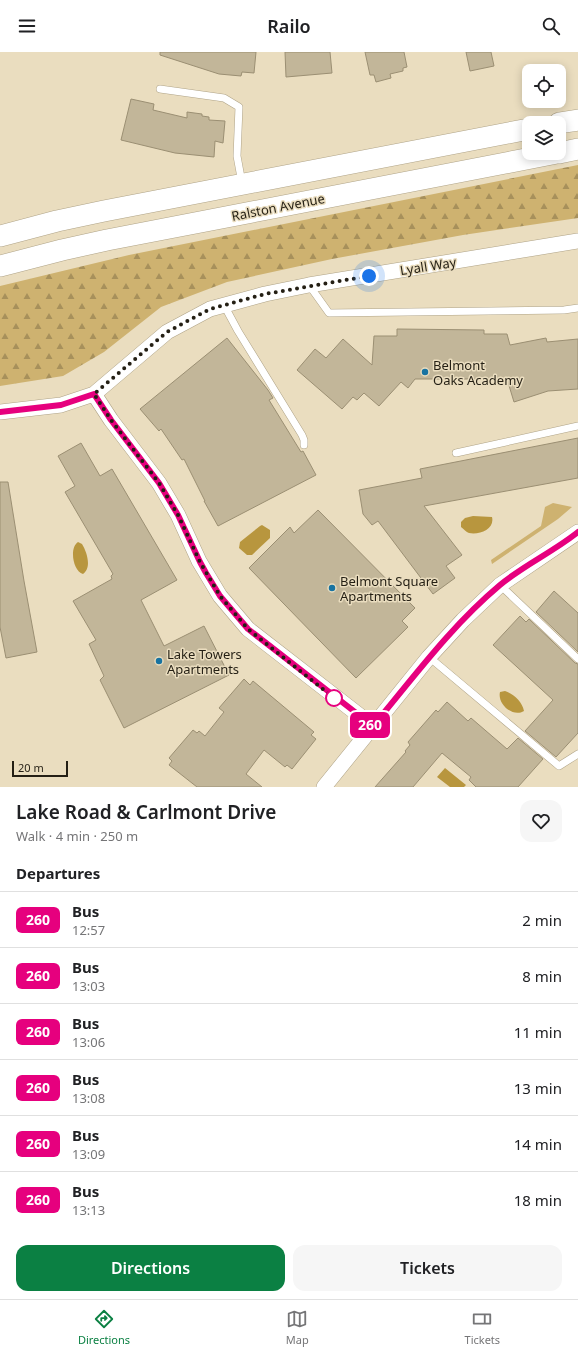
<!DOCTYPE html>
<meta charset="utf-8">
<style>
:root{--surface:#fff;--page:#f6f6f6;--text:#202124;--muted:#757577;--line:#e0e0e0;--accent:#0b8043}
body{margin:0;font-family:"Noto Sans",sans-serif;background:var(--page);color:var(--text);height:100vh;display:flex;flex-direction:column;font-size:15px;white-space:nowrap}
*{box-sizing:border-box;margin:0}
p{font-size:13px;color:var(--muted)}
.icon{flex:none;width:22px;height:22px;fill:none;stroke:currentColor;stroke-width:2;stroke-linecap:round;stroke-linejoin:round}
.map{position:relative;height:735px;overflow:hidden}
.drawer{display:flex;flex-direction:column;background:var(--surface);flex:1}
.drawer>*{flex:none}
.badge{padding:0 8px;border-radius:6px;font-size:14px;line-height:26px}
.tools{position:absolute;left:522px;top:12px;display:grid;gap:8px}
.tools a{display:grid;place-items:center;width:44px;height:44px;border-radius:8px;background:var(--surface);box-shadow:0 2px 10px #0003;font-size:20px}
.scale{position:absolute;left:12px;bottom:10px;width:56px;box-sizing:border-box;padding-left:4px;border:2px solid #241f14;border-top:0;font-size:11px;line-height:14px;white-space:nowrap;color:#241f14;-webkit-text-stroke:3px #eaddbf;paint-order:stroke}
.you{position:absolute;width:20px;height:20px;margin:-10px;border:3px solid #fff;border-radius:50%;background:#1a73e8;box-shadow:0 0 0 6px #1a73e833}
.map>.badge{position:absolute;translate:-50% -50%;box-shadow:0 0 0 2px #fff}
h2{padding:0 16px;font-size:15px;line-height:36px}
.round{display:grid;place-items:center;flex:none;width:42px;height:42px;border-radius:12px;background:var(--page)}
.head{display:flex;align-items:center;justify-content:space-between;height:68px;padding:0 16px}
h1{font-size:19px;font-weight:600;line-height:30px}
.button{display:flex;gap:8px;margin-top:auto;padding:8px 16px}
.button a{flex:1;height:46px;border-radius:12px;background:var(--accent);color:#fff;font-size:16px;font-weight:600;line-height:46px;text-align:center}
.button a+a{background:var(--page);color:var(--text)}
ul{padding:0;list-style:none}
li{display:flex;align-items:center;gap:12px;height:56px;padding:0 16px;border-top:1px solid var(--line)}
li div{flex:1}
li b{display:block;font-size:15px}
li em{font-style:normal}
li .badge{min-width:44px;font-weight:700;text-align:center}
header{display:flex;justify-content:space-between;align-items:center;height:52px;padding:0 16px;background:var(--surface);font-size:18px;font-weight:600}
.tab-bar{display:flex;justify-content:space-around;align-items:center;height:56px;border-top:1px solid var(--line);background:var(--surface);font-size:11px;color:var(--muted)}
.tab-bar a{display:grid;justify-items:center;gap:2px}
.tab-bar .selected{color:var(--accent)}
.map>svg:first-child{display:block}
.grass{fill:#ceb270}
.forest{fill:url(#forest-firs)}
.water{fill:#b8963e}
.building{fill:#c2b699;stroke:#9b8f73}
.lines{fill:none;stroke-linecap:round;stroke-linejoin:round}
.lane-casing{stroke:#afa387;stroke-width:8}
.street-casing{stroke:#afa387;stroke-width:16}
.secondary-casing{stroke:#afa387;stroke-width:22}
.lane{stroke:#fff;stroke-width:7}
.street{stroke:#fff;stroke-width:15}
.secondary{stroke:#fff;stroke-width:21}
.line-casing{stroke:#fff;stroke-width:9}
.line{stroke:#e6007e;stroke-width:6}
.walk{stroke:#241f14;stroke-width:4;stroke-dasharray:0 7.2}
.poi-dot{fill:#1873a1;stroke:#eaddbf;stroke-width:1.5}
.stop-dot{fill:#fff;stroke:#e6007e;stroke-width:2}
.labels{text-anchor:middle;stroke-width:3;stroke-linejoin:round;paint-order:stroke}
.street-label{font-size:13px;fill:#241f14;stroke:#eaddbf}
.poi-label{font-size:13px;fill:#241f14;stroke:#eaddbf;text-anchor:start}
</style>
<header><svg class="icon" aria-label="menu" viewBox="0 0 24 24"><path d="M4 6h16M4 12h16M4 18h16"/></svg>Railo<svg class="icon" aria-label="search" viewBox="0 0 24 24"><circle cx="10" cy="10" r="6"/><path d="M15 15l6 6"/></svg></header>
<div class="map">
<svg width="578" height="735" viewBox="0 0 578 735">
<defs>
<pattern id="forest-firs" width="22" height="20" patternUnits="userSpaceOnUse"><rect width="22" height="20" fill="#ceb270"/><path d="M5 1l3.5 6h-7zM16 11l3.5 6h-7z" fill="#a7905b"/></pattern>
</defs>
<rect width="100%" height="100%" fill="#eaddbf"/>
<path class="grass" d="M553 451 572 455 558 467 492 512 491 508 541 474 545 455Z"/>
<path class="forest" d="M578 113V166L463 183 332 207 227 230 161 255 104 300 63 324 0 334V234L129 203Z"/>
<path class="water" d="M473 464 492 465C495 477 480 483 469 481 466 480 464 477 461 475V470L465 466Z
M262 473 270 478V486L252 503H247L239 496 240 490 260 474Z
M78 490 82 492C87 500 92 516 83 522 73 519 69 496 78 490Z
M505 639C514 642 522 649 524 659 513 666 497 652 500 640Z
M445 716 466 733 464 735H450L437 725Z"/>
<path class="building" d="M160 0H256L254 21 242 20 241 24 219 22 160 3Z
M285 0H330L332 21 286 25Z
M365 0H404L407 15 403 16V19L390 22 391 26 376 30 374 23H370Z
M466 0H491L494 14 470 19Z
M131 47 154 52 153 58 187 66V60L202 62V64L209 65V68L225 69 223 91 215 89 214 105 175 101 121 88Z
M397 277 484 278V282H507L510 293 546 286 547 290 578 287V337L548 339 514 350 507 327H415L408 336 401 330 379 354 364 341 357 348 353 345 342 357 297 318 315 297 326 306 343 287 372 313 374 284H397Z
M227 286 268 338 273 346 269 348 301 400 303 399 316 423 218 474 204 449H205L184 407 182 408 161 377 159 379 140 357Z
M578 386V426L424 454 462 503 446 514 455 526 433 542 378 469 372 473 363 462 359 438 422 426 420 417Z
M81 391 100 424 112 417 177 528 141 548 164 594 204 574 229 623 124 676 100 628 104 624 89 592 96 588 73 549 112 527 111 524 113 522 65 440 75 434 58 404Z
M0 430H8L24 529 37 600 6 606 0 575Z
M318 458 415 556 402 569 408 575 356 626 249 516 290 475 294 481Z
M554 539 578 561V600L536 560Z
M520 564 526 570 529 567 575 611 578 612V681L556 705 525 679 553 648 493 593Z
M244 627 250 633 253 629 314 680 311 683 316 687 292 717 287 713 285 715 264 698 246 722 262 735H197L169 713 172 709 169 706 193 678 197 681 199 679 205 684 224 660 219 656Z
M447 650 468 669 471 666 507 697 518 686 543 707 518 735H476L469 728 471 725 442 701 413 735H375L406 700 405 699 410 693 408 690 436 658 438 660Z"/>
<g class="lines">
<defs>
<path id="lane" d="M160 37 224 46 239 55 237 104 242 131
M309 233 329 261 564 258 578 256
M224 253 238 279 302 383 304 388V393
M456 401 578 374
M500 533 578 607
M429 605 559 714 578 702"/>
<path id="street" d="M94 342 111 368 159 431 178 463 199 509 220 544 248 577 373 674
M0 360 61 353 94 342 167 280 210 257 265 242 309 233 578 189
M324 735 429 605 463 568 500 533 578 480"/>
<path id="secondary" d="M559 71 578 68
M559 101 578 97
M0 184 57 169 104 159 529 77
M0 214 62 198 107 188 557 101"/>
</defs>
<use href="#lane" class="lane-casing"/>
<use href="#street" class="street-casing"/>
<use href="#secondary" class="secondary-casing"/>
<use href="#lane" class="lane"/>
<use href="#street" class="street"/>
<use href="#secondary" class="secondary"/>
</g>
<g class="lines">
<defs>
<path id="line" d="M0 360 61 353 94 342 111 368 159 431 178 463 200 510 206 521 220 544 248 577 373 674C413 626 451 574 500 533 524 513 553 500 578 480"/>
</defs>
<use href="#line" class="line-casing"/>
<use href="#line" class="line"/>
<path class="walk" d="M334 646 248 577 220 544 200 510 178 463 159 431 111 368 94 342 167 280 210 257 265 242 369 224"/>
</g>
<g class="poi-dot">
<circle cx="425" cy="320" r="4"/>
<circle cx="332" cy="536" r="4"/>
<circle cx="159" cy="609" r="4"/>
</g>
<circle class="stop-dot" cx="334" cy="646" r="8"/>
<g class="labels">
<g class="street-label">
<text transform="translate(278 155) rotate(-11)" y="5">Ralston Avenue</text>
<text transform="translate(428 214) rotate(-9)" y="5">Lyall Way</text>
</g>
<g class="poi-label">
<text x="433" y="318">Belmont<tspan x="433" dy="15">Oaks Academy</tspan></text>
<text x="340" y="534">Belmont Square<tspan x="340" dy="15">Apartments</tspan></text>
<text x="167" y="607">Lake Towers<tspan x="167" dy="15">Apartments</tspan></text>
</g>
</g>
</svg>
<div class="tools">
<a><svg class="icon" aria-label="locate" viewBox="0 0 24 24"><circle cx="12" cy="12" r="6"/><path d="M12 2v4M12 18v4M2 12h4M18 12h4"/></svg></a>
<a><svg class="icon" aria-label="layers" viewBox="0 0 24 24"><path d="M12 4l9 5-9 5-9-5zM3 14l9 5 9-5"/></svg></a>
</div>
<div class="scale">20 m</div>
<div class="you" style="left:369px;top:224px"></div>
<b class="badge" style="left:370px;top:673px;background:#e6007e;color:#fff">260</b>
</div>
<section class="drawer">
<div class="head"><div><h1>Lake Road &amp; Carlmont Drive</h1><p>Walk · 4 min · 250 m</p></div><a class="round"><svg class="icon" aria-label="heart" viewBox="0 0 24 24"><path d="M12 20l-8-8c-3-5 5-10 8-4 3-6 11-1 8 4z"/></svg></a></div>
<h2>Departures</h2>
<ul>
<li><span class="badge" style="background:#e6007e;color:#fff">260</span><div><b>Bus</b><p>12:57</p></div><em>2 min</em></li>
<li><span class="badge" style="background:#e6007e;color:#fff">260</span><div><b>Bus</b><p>13:03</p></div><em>8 min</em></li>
<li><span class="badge" style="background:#e6007e;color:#fff">260</span><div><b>Bus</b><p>13:06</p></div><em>11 min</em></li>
<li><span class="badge" style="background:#e6007e;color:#fff">260</span><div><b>Bus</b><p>13:08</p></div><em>13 min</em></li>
<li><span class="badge" style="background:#e6007e;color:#fff">260</span><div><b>Bus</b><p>13:09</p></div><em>14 min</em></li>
<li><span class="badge" style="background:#e6007e;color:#fff">260</span><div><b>Bus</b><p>13:13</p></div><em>18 min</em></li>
</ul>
<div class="button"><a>Directions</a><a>Tickets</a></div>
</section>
<nav class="tab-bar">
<a class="selected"><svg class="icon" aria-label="directions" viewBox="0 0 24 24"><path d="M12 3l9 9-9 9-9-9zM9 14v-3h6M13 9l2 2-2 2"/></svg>Directions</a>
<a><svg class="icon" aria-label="map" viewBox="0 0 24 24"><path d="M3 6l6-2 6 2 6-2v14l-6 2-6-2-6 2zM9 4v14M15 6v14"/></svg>Map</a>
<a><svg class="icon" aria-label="tickets" viewBox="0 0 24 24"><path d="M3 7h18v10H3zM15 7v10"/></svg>Tickets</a>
</nav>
